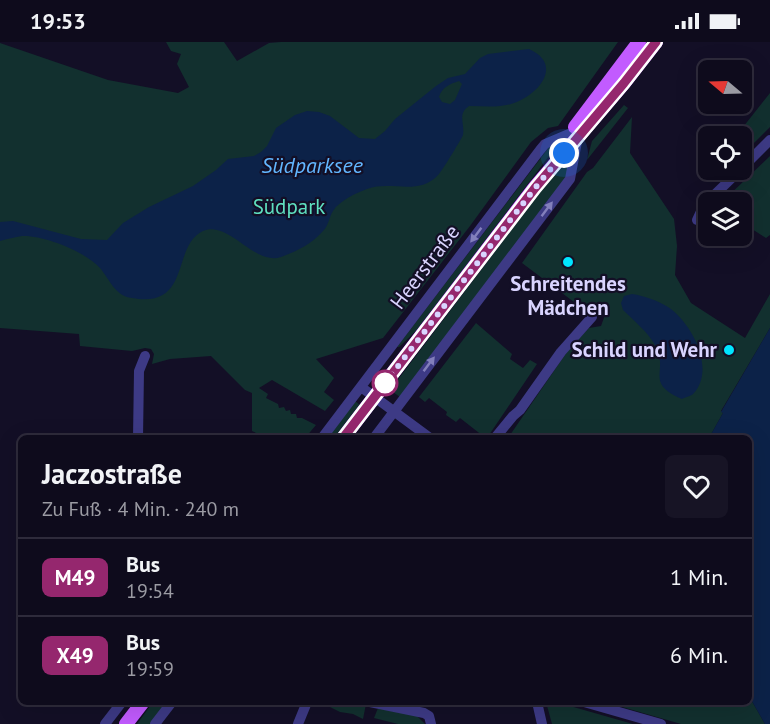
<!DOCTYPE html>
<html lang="de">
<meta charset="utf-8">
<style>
:root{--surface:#0e0b1c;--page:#171425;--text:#f1f3f6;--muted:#9b9ba3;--line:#2e2b3b}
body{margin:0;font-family:"PT Sans",sans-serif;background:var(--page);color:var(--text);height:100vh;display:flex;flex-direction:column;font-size:22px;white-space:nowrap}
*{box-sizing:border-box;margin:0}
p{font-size:20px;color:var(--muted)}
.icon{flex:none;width:33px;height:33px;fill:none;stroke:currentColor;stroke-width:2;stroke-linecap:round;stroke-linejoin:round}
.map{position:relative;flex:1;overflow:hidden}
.sheet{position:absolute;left:18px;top:393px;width:734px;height:270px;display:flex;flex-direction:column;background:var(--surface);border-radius:9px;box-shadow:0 6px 24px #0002,0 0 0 2px var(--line)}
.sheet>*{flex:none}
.badge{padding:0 12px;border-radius:9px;font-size:21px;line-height:39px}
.needle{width:39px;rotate:289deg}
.tools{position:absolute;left:698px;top:18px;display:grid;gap:12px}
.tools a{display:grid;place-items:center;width:54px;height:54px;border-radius:9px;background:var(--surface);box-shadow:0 6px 24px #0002,0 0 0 2px var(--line);font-size:30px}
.you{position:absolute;width:30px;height:30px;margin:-15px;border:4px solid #fff;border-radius:50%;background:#1a73e8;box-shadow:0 0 0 9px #1a73e833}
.map>.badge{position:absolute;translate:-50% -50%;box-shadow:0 0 0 3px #fff}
.round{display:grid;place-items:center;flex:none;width:63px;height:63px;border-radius:9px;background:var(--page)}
.head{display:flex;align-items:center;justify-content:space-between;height:102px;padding:0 24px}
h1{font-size:28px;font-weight:800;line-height:45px}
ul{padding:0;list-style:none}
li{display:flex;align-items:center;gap:18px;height:78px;padding:0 24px;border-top:2px solid var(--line)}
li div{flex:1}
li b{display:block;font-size:22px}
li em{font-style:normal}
li .badge{min-width:66px;font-weight:700;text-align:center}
.status{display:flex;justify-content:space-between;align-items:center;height:42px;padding:0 30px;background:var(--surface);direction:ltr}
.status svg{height:16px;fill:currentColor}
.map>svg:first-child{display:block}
.green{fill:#12302f}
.water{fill:#0c2248;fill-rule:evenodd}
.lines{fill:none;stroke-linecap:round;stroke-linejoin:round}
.minor{stroke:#3d3a85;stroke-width:10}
.major{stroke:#c25bff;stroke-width:14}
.oneway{fill:#837fbc}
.line-casing{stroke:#fff;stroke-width:14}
.line{stroke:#95276e;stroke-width:9}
.walk{stroke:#d9d4ff;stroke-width:6;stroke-dasharray:0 10.8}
.poi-dot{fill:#00e5ff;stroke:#130f26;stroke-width:2}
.stop-dot{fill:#fff;stroke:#95276e;stroke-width:3}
.labels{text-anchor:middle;stroke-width:4.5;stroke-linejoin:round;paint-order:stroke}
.park-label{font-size:21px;fill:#5fe0c0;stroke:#130f26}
.street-label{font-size:21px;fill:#d9d4ff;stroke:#130f26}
.poi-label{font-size:21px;font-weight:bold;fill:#d9d4ff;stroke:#130f26}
.water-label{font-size:22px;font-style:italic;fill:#62b6ff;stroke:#130f26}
</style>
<div class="status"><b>19:53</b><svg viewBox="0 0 49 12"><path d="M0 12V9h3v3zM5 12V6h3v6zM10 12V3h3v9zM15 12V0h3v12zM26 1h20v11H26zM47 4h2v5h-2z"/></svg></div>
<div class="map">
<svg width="770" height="682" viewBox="0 0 770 682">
<rect width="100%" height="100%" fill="#130f26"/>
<path class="green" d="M166 0H224L237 19 269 1 281 0H618L558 84 548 86 531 100 470 184 383 296 316 317 334 336 324 350 334 358 325 369 272 338 259 346 268 352 266 356 278 362 279 366 284 365 286 369 290 368 291 372H296L297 376H302L316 383 305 396H278L270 391 267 396 252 389V351L245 348 211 314 170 317 152 322 154 312 151 307 145 306 132 309 80 304 79 292 0 286V1L108 38 178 51 189 45 177 22 181 12 171 9Z
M770 51V85L741 114V94H736Z
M624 63 628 66 587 118 592 99Z
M632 75 630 111 674 177 677 204 675 233 691 261 745 296 770 252V286L721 369 723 371 709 396H508L569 307 589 286 601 284 605 273 601 266 595 263 582 266 522 221 587 130 593 126Z
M558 102 418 287 399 305H397L550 104Z
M770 114V193L766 196 741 180V160H722Z
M569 115 568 135 400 355 390 348 566 116Z
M476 281 512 312 510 317 523 326 530 318 537 322 487 396H482L483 394 460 376 456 380 446 373 447 370 429 356 425 360 419 355Z
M355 359 360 363 335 396H326Z
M749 654 765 682H681L605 660H748Z
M153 660H168L151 682H137Z
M320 660H361L366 662 363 677 353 672 340 670Z
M546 660H556L633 682H552Z
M378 666 417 674 425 682H398L374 676Z"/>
<path class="water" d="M529 7C565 23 537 55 511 62 497 66 483 64 469 64 457 72 465 82 463 93 462 96 442 129 439 132 419 155 392 138 367 147 356 151 339 159 333 169 329 175 329 183 323 189 312 202 297 209 281 215 254 224 229 178 203 189 171 204 192 267 132 256 115 254 110 238 100 226 86 210 44 193 22 194 15 195 7 197 0 199V180L13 179 81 197 107 198 123 181 149 165 193 144 216 128 228 117 254 114 261 110 267 104 276 86 295 73 307 69 319 70 330 74 359 96 375 97 385 89 395 77 436 44 448 36 465 32 480 16 488 12ZM459 39 462 42 455 58 450 62 442 60 439 55C442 45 450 42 459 39Z
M632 252C645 254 656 258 668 265 691 280 716 326 694 351 692 354 685 355 682 357 643 340 670 329 655 303 648 290 633 278 623 268L621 261 624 254Z
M770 286V682H765L749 654 748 396H709L723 371 721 370Z"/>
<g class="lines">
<path class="minor" d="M741 127 770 98
M697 178 704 163 740 128
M361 345 430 396
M138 396 139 329 145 314
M322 396 540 108 545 102 571 91
M374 396 570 137 578 94
M495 396 513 374 520 368 561 310 592 275
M370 660 424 671 429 674 431 682
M537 660 542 682
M584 660 661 682
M105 682 122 660
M155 682 172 660
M298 682 307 660"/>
<path class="major" d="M575 85 639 0
M343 396 535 145 624 41 656 0
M126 682 143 660"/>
</g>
<defs><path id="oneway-solid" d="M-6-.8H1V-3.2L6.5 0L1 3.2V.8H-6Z" transform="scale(1.5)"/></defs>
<g class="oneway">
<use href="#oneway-solid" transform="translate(547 167) rotate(-53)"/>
<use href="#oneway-solid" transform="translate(476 193) rotate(127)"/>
<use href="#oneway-solid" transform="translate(429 322) rotate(-53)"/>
</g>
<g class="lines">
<defs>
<path id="line" d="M343 396 535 146 624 41 656 0"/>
</defs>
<use href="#line" class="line-casing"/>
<use href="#line" class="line"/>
<path class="walk" d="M385 341 535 146 564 111"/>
</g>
<g class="poi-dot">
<circle cx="568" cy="220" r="6"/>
<circle cx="729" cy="308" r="6"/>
</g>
<circle class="stop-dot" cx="385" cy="341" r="12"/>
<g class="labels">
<g class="park-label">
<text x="289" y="172">Südpark</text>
</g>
<g class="street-label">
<text transform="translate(425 225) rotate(-53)" y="7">Heerstraße</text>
</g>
<g class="poi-label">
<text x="568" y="249">Schreitendes<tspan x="568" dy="24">Mädchen</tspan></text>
<text x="717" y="315" text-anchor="end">Schild und Wehr</text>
</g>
<g class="water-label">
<text x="312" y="131">Südparksee</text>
</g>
</g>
</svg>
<div class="tools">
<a><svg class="needle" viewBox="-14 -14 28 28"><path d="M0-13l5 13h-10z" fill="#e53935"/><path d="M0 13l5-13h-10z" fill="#9b9ba3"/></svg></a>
<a><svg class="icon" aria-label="locate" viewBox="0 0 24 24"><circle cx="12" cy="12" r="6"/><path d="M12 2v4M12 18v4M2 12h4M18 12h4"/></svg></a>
<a><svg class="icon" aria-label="layers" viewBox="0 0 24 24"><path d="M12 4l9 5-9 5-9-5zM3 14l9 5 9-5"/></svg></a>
</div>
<div class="you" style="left:564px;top:111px"></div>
<section class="sheet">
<div class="head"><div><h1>Jaczostraße</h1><p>Zu Fuß · 4 Min. · 240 m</p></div><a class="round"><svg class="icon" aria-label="heart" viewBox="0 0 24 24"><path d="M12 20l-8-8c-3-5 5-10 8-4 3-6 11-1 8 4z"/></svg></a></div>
<ul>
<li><span class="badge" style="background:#95276e;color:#fff">M49</span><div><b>Bus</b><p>19:54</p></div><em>1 Min.</em></li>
<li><span class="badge" style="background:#95276e;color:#fff">X49</span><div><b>Bus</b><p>19:59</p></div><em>6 Min.</em></li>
</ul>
</section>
</div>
